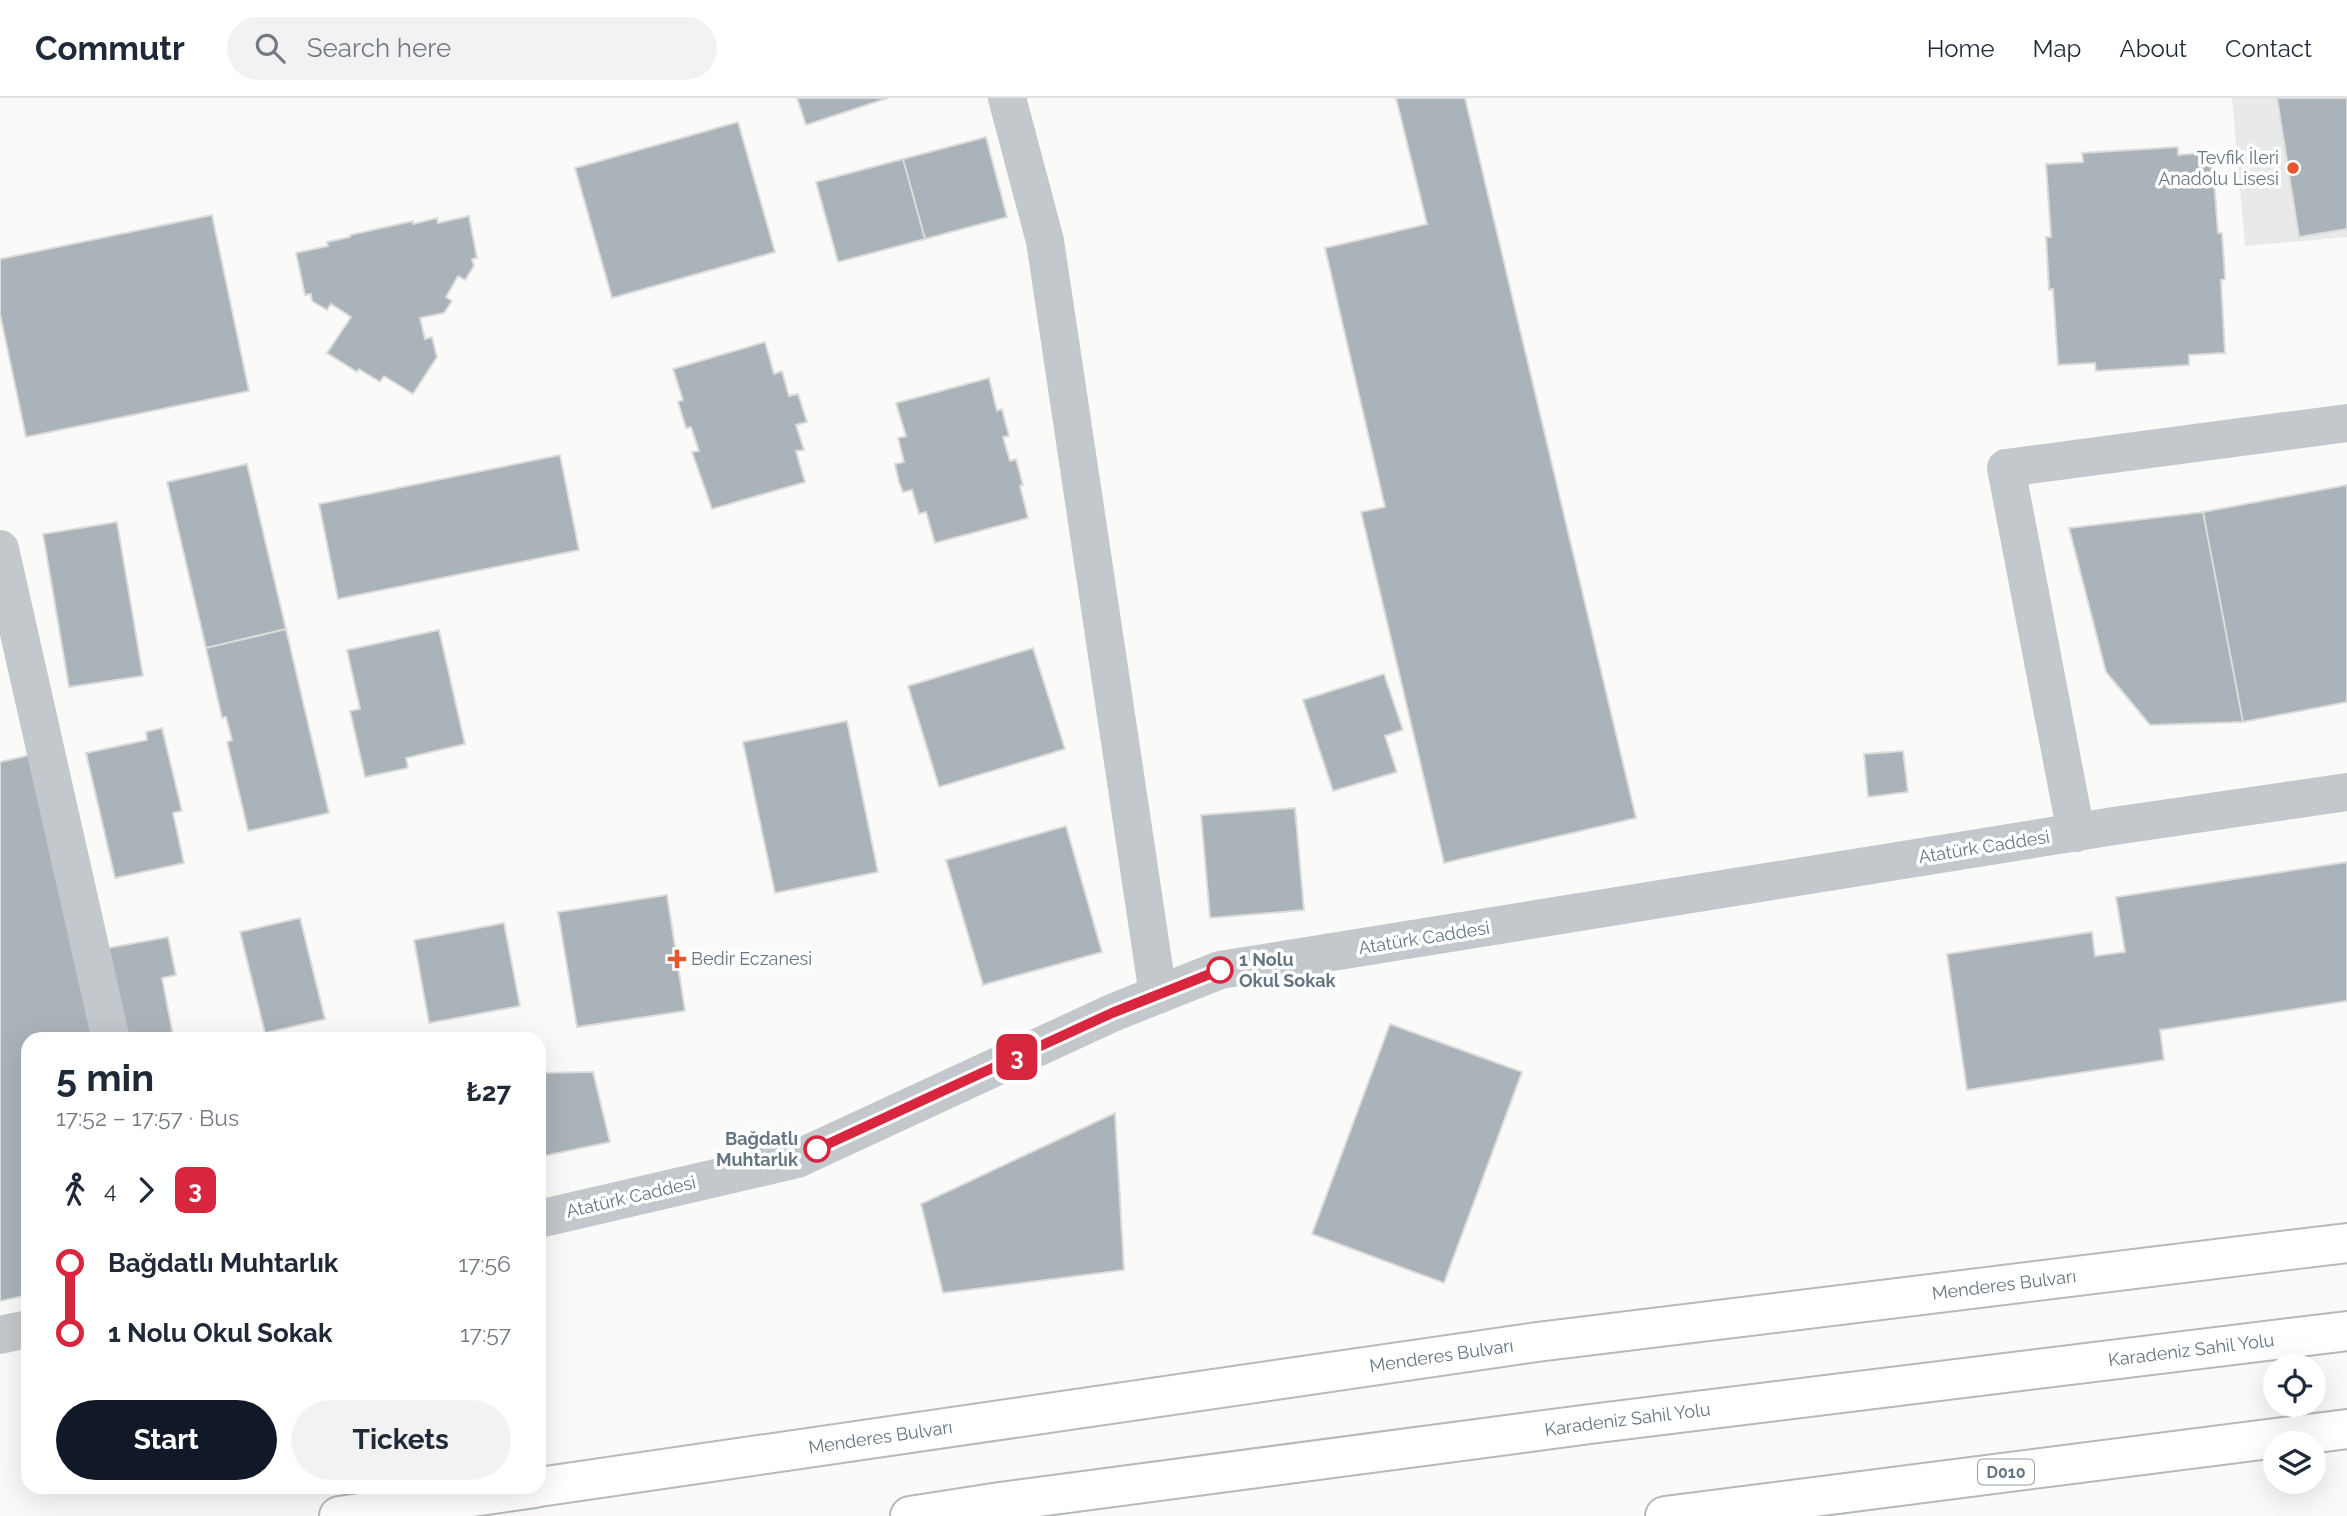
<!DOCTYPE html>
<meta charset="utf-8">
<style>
:root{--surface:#fff;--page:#f2f2f3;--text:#1f2937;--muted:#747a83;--line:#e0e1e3;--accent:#111827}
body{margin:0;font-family:Raleway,sans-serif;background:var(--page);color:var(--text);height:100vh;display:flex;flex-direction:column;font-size:26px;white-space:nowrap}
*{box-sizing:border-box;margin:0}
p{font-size:23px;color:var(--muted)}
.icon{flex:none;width:38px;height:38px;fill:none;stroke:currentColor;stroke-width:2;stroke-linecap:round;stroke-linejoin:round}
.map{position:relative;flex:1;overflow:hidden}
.sheet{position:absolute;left:21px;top:934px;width:525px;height:462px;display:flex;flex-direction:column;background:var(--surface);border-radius:21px;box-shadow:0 7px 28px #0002}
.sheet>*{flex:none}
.badge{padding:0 14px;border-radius:10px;font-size:24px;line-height:46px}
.tools{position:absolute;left:2263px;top:1256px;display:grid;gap:14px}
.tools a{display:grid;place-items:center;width:63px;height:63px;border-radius:50%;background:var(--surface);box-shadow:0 7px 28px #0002;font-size:35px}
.map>.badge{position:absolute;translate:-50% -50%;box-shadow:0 0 0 4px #fff}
.legs{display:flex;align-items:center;gap:10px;height:77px;padding:0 35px;font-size:23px}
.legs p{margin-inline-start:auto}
.overview{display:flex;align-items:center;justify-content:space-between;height:119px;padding:0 35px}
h1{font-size:38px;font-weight:700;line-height:52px}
.primary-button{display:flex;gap:14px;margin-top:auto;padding:14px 35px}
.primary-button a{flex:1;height:80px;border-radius:42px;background:var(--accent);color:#fff;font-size:28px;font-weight:700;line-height:80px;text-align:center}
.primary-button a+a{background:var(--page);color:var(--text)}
ul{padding:0 35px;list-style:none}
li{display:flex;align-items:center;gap:24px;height:70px;font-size:26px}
li i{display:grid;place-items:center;width:10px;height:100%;margin:0 9px;background:currentColor}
li i::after{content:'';width:18px;height:18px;margin:-9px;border:5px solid;border-radius:50%;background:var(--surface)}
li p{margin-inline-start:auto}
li:first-child i{background:linear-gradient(#0000 50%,currentColor 0)}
li:last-child i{background:linear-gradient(currentColor 50%,#0000 0)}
header{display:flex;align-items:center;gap:42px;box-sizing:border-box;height:98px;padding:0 35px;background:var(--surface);border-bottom:2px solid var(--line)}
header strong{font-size:33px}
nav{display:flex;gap:38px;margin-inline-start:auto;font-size:24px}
.search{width:490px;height:63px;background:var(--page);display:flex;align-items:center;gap:18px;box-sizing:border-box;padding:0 24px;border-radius:38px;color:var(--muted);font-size:26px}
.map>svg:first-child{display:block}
.built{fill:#e8e9e9}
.building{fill:#aab3b9;stroke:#dcdcda;stroke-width:2}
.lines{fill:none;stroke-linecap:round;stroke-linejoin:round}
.major-casing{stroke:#b5babe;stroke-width:42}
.highway-casing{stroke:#b4b9bd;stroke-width:42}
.minor{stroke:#c3c8cc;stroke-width:38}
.major{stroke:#fff;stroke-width:38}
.highway{stroke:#fff;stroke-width:38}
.line-1-casing{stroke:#fff;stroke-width:16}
.line-1{stroke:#d7263d;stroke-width:10}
.poi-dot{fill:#e4572e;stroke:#fff;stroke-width:2.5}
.stop-1-dot{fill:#fff;stroke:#d7263d;stroke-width:3.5}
.labels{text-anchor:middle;stroke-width:7;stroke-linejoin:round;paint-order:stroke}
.shield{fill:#fff;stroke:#939fa8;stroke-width:2}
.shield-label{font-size:16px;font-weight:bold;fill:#657683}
.poi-label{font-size:18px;fill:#657683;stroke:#fff;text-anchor:end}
.street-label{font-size:18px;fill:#657683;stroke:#fff}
.stop-label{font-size:18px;font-weight:bold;fill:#657683;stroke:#fff;text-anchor:start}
</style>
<header>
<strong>Commutr</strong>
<div class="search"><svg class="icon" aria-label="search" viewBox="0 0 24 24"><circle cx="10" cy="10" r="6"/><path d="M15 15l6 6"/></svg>Search here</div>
<nav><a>Home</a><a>Map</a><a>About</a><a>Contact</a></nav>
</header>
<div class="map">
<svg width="2347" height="1418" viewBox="0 0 2347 1418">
<rect width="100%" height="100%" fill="#fafaf8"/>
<path class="built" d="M2232 0H2347V139L2245 148Z"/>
<path class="building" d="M797 0H888L806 27Z
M1396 0H1465L1636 720 1444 765 1361 414 1385 409 1325 150 1427 126Z
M2277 0H2347V131L2299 139Z
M738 24 775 154 612 200 575 70Z
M986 39 1007 119 925 141 903 61Z
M2178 49V57L2212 54 2218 135H2222L2224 164 2225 181 2221 182 2225 255 2189 257V267L2096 273 2095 265 2058 267 2053 191 2049 192 2048 173 2046 139H2051L2046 66 2083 64 2082 55Z
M903 61 925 141 838 164 816 84Z
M212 117 249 293 26 339 0 216V161Z
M469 118 477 160 472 161 474 168 465 182 458 178 446 199 452 203 444 215 420 220 425 241 432 239 437 259 413 296 384 278 380 284 359 271 357 274 327 255 351 219 331 206 327 212 312 203 311 196 305 197 296 155 328 148 327 144 350 139V137L413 123V126L437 120 438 125Z
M765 244 774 276 782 273 789 298 798 296 807 324 796 327 804 352 796 353 805 384 712 411 692 354 699 353 691 329 686 330 678 304 683 302 673 271Z
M989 280 997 313 1002 311 1009 338 1003 339 1010 363 1016 361 1023 387 1020 388 1028 420 935 445 926 414 919 416 912 392 903 394 899 384 895 366 904 364 898 340 906 338 896 305Z
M560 357 579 452 338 501 319 406Z
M247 366 286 531 206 550 167 384Z
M2347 387V604L2243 624 2203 414Z
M2203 414 2243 624 2150 627 2106 574 2069 430Z
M117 424 143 578 69 589 43 436Z
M286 531 329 715 248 733 227 644 232 642 226 619 222 620 206 550Z
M439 532 465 646 406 660 408 670 365 679 350 613 360 611 347 552Z
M1033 550 1065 651 939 689 908 588Z
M1384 576 1403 632 1385 638 1397 674 1333 693 1303 602Z
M847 623 878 774 775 795 743 644Z
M162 630 182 713 173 715 184 765 115 780 86 655 147 642 146 634Z
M1903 653 1908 694 1868 699 1864 656Z
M34 656 98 942H28V1197L0 1203V664Z
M1295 710 1304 812 1210 820 1201 717Z
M1066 728 1102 854 983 887 946 762Z
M2347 764V903L2160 932 2164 962 1967 992 1947 856 2092 834 2095 858 2125 854 2116 799Z
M667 797 685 913 577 929 558 814Z
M300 820 325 921 265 935 240 834Z
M504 825 520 908 429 925 414 842Z
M168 839 176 877 162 880 174 942H127L108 850Z
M1390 926 1522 974 1444 1185 1312 1136Z
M593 974 610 1044 539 1059V975Z
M1115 1015 1124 1172 943 1195 921 1106Z"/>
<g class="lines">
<defs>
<g id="major">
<path id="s1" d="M539 1389 1537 1244 2347 1145"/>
<path d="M339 1418 535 1390"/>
</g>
<g id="highway">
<path id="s2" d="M910 1418 1000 1404 1590 1326 2347 1233"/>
<path d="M1665 1418 2347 1331"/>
</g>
</defs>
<use href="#major" class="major-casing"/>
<use href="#highway" class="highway-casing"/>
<path class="minor" d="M1007 0 1045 143 1158 897
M0 451 111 942
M2076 735 2006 370 2347 325
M539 1121 797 1061 1112 915 1220 872 2114 728 2347 694
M0 1237 28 1231"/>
<use href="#major" class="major"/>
<use href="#highway" class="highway"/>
</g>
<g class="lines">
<defs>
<path id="line-1" d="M817 1051 1112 915 1220 872"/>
</defs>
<use href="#line-1" class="line-1-casing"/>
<use href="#line-1" class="line-1"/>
</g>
<g class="poi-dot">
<circle cx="2293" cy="70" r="7"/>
<path d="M673.5 850.5h7v7h7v7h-7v7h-7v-7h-7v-7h7z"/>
</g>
<g class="stop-1-dot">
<circle cx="1220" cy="872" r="12"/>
<circle cx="817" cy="1051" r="12"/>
</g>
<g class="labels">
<rect class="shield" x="1978" y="1361.5" width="56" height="25" rx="5"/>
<g class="shield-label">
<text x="2006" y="1380">D010</text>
</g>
<g class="poi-label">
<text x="2279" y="66">Tevfik İleri<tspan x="2279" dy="21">Anadolu Lisesi</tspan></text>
<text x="691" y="867" text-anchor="start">Bedir Eczanesi</text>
</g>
<g class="street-label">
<text transform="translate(1984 749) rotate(-9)" y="6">Atatürk Caddesi</text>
<text transform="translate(1424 840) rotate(-9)" y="6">Atatürk Caddesi</text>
<text transform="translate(631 1099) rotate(-13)" y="6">Atatürk Caddesi</text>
<text dy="6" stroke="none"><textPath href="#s1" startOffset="1479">Menderes Bulvarı</textPath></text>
<text dy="6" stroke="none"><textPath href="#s2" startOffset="1292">Karadeniz Sahil Yolu</textPath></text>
<text dy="6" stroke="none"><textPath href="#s1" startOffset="912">Menderes Bulvarı</textPath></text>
<text dy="6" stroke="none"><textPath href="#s2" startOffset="724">Karadeniz Sahil Yolu</textPath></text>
<text dy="6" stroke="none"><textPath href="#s1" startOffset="345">Menderes Bulvarı</textPath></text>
</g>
<g class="stop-label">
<text x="1239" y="868">1 Nolu<tspan x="1239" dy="21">Okul Sokak</tspan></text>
<text x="798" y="1047" text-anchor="end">Bağdatlı<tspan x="798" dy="21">Muhtarlık</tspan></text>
</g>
</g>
</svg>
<div class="tools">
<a><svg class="icon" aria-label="locate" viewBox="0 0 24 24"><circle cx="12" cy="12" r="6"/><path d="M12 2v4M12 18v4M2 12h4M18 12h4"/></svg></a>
<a><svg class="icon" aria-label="layers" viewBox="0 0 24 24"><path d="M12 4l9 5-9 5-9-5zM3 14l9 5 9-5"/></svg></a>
</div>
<b class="badge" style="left:1017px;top:959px;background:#d7263d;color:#fff">3</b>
<section class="sheet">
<div class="overview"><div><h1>5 min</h1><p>17:52 – 17:57 · Bus</p></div><b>₺27</b></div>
<div class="legs"><svg class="icon" aria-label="walk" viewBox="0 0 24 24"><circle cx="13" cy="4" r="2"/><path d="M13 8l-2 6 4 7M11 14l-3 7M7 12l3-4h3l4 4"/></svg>4<svg class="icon" aria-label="forward" viewBox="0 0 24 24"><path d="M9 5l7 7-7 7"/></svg><b class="badge" style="background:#d7263d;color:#fff">3</b></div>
<ul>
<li><i style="color:#d7263d"></i><b>Bağdatlı Muhtarlık</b><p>17:56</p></li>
<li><i style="color:#d7263d"></i><b>1 Nolu Okul Sokak</b><p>17:57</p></li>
</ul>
<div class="primary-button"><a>Start</a><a>Tickets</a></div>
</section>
</div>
